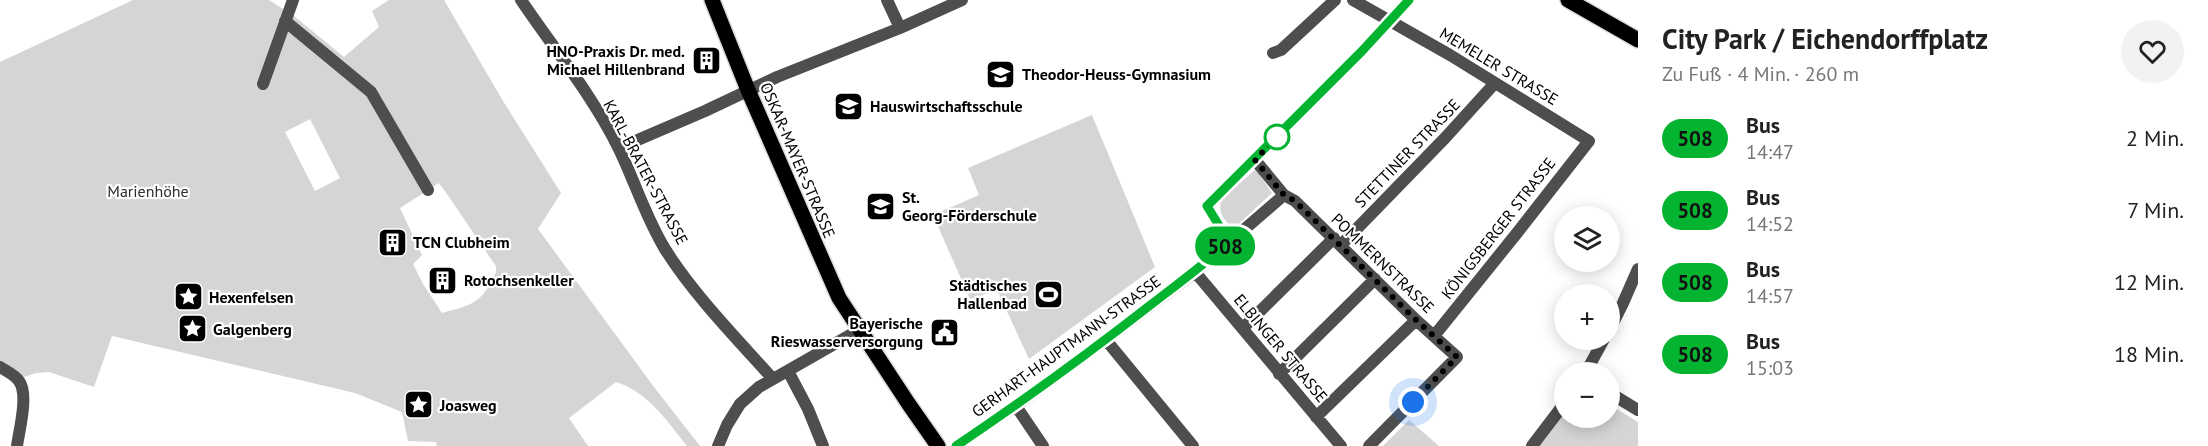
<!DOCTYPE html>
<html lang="de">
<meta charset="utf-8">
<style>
:root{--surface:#fff;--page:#f2f2f2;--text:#222;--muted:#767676}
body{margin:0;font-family:"PT Sans",sans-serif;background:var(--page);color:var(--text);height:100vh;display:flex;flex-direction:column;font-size:22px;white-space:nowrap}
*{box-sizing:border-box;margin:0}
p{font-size:20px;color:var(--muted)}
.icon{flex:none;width:33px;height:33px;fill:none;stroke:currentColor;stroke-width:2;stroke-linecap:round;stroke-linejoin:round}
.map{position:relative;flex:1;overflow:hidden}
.side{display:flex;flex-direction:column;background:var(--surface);width:570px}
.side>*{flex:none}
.badge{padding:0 12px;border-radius:20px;font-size:21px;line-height:39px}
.fabs{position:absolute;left:1554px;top:206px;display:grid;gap:12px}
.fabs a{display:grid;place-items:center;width:66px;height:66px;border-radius:50%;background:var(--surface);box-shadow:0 3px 15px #0003;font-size:30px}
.you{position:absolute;width:30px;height:30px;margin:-15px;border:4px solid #fff;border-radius:50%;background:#1a73e8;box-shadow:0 0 0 9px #1a73e833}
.map>.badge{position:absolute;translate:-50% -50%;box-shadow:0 0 0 3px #fff}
.round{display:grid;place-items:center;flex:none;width:63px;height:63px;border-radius:32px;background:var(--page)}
.headline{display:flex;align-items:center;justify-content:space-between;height:102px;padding:0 24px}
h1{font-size:28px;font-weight:700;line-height:45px}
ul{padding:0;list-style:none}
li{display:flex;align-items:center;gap:18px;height:72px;padding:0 24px}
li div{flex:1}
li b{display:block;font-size:22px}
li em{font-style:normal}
li .badge{min-width:66px;font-weight:700;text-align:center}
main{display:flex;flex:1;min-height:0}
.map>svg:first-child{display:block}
.green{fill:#d5d5d5;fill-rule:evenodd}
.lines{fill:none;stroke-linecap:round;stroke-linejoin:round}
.major-casing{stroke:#dbdbdb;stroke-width:18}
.minor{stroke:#4e4e4e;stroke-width:12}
.major{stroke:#000;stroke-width:15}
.line-casing{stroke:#fff;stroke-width:14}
.line{stroke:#04b431;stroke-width:9}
.walk{stroke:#000;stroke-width:6;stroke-dasharray:0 10.8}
.stop-dot{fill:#fff;stroke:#04b431;stroke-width:3}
.labels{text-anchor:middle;stroke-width:4.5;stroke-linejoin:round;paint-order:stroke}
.poi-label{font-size:16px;font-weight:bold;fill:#000;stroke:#fff;text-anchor:start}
.street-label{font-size:16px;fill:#000;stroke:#fff}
.park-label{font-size:16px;fill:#2c2c2c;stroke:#fff}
</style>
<main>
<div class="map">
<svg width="1638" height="446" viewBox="0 0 1638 446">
<rect width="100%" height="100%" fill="#fff"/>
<path class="green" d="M133 0H269L294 16 344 57 379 27 372 11 389 0H444L503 101 561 193 538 229 654 387 700 446H687C667 421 648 392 616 382L569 418 588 446H437L436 442 408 441 402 412 355 393 112 336 94 387 49 372 36 373 24 377 0 363V62ZM310 119 340 178 315 191 285 132ZM439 183C459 210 476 238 496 266 497 272 495 275 492 280 480 305 467 306 442 313L423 284 413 264 422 255 400 208Z
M1092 115 1155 267 1029 359 997 290 970 299 933 215 979 195 968 168Z
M1256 169 1272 193 1234 228C1224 222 1218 212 1221 200Z
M1564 404V417H1610V405L1638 422V446H1531Z
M1409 420 1439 446H1383Z"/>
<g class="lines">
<defs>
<path id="major" d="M712 0 748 90 839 298 908 403 938 446
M1568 0 1638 40"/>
</defs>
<use href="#major" class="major-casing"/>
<path class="minor" d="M521 0C554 49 593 96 619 149 635 182 646 218 665 249 693 294 738 340 773 379
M887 0 900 28
M1353 0 1450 55 1589 141 1517 233 1434 336
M285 21 371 92 428 190
M1273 53 1281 50 1335 0
M263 84 293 0
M619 148 705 111 777 77 900 28 962 0
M1284 195 1295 201 1416 320 1457 357 1369 446
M1229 242 1207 206 1362 51 1409 0
M1341 245 1445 138 1495 83
M1195 272 1341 446
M1243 328 1334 238
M1610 329 1623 303 1638 269
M1106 340 1193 446
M0 367C6 371 15 375 19 381 29 394 19 431 17 446
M788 371 808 409 823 446
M1586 372 1604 339
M1279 374 1375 279
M1610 393 1638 410
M1016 406 1043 446
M1316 417 1416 320
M718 446 727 425 740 404 759 387 859 330
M956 446 1016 406 1106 340 1195 272 1284 195 1255 160
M1532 446 1564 404"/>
<use href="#major" class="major"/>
</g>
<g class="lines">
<defs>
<path id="line" d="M956 446C1023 401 1089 353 1153 303 1179 283 1205 264 1229 242L1207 206 1362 51 1409 0"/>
</defs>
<use href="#line" class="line-casing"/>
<use href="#line" class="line"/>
<path class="walk" d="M1277 137 1255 160 1284 195 1295 201 1416 320 1457 357 1413 402"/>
</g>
<defs>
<symbol id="building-square" viewBox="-11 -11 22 22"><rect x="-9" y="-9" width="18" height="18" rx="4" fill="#000" stroke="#fff"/><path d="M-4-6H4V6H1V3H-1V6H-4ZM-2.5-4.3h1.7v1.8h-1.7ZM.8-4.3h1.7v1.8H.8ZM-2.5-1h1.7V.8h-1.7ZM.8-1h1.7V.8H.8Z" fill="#fff"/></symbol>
<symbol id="school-square" viewBox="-11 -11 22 22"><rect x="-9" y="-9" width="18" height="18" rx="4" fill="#000" stroke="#fff"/><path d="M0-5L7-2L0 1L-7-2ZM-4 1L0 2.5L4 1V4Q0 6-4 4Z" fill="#fff"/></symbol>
<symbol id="stadium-square" viewBox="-11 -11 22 22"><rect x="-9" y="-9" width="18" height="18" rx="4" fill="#000" stroke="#fff"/><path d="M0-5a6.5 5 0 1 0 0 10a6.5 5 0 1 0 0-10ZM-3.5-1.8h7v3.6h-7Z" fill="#fff"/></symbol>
<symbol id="sight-square" viewBox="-11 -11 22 22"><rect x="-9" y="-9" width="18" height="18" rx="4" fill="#000" stroke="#fff"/><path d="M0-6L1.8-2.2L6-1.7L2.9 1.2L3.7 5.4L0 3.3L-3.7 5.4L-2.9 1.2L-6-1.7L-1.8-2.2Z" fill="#fff"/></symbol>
<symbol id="civic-square" viewBox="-11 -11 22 22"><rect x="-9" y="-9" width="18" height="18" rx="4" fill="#000" stroke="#fff"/><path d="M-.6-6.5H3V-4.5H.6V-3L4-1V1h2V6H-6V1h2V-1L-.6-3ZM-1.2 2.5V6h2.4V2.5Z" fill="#fff"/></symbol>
</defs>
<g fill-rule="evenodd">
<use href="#building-square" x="690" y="44" width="33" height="33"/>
<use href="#school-square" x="984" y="58" width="33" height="33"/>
<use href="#school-square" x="832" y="90" width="33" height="33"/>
<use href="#school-square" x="864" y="190" width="33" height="33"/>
<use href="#building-square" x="376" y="226" width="33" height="33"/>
<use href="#building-square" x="426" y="264" width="33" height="33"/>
<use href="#stadium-square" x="1032" y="278" width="33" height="33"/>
<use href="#sight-square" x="172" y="280" width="33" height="33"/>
<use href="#sight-square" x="176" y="312" width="33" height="33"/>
<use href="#civic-square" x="928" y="316" width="33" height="33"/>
<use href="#sight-square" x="402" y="388" width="33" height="33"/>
</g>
<circle class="stop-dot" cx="1277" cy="137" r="12"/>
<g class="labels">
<g class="poi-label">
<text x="685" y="57" text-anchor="end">HNO-Praxis Dr. med.<tspan x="685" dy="18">Michael Hillenbrand</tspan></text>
<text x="1022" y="80">Theodor-Heuss-Gymnasium</text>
<text x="870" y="112">Hauswirtschaftsschule</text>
<text x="902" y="203">St.<tspan x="902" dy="18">Georg-Förderschule</tspan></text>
<text x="413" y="248">TCN Clubheim</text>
<text x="464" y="286">Rotochsenkeller</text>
<text x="1027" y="291" text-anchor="end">Städtisches<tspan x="1027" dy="18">Hallenbad</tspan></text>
<text x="209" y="303">Hexenfelsen</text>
<text x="923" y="329" text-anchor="end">Bayerische<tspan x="923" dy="18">Rieswasserversorgung</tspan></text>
<text x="213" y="335">Galgenberg</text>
<text x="440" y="411">Joasweg</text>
</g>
<g class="street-label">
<text transform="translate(1499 66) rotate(31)" y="6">MEMELER STRASSE</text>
<text transform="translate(1407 153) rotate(-46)" y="6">STETTINER STRASSE</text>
<text transform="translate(798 160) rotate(67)" y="6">OSKAR-MAYER-STRASSE</text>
<text transform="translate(646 172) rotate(62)" y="6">KARL-BRATER-STRASSE</text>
<text transform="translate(1498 228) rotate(-52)" y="6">KÖNIGSBERGER STRASSE</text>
<text transform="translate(1383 263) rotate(44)" y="6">POMMERNSTRASSE</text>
<text transform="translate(1066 346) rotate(-36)" y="6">GERHART-HAUPTMANN-STRASSE</text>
<text transform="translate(1281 348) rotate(50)" y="6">ELBINGER STRASSE</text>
</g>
<g class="park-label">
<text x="148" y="197">Marienhöhe</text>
</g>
</g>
</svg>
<div class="fabs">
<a><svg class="icon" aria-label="layers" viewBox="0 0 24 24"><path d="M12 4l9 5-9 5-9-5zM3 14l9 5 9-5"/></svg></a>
<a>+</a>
<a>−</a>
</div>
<div class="you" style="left:1413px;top:402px"></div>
<b class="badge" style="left:1225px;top:246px;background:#04b431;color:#111">508</b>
</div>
<section class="side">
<div class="headline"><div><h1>City Park / Eichendorffplatz</h1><p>Zu Fuß · 4 Min. · 260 m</p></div><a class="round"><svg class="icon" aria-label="heart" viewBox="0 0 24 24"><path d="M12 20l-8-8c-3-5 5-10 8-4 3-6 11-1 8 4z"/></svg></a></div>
<ul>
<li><span class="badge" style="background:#04b431;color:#111">508</span><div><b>Bus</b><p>14:47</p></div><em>2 Min.</em></li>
<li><span class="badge" style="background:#04b431;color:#111">508</span><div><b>Bus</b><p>14:52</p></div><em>7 Min.</em></li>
<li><span class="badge" style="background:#04b431;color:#111">508</span><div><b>Bus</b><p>14:57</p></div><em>12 Min.</em></li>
<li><span class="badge" style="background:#04b431;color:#111">508</span><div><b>Bus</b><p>15:03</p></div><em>18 Min.</em></li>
</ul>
</section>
</main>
